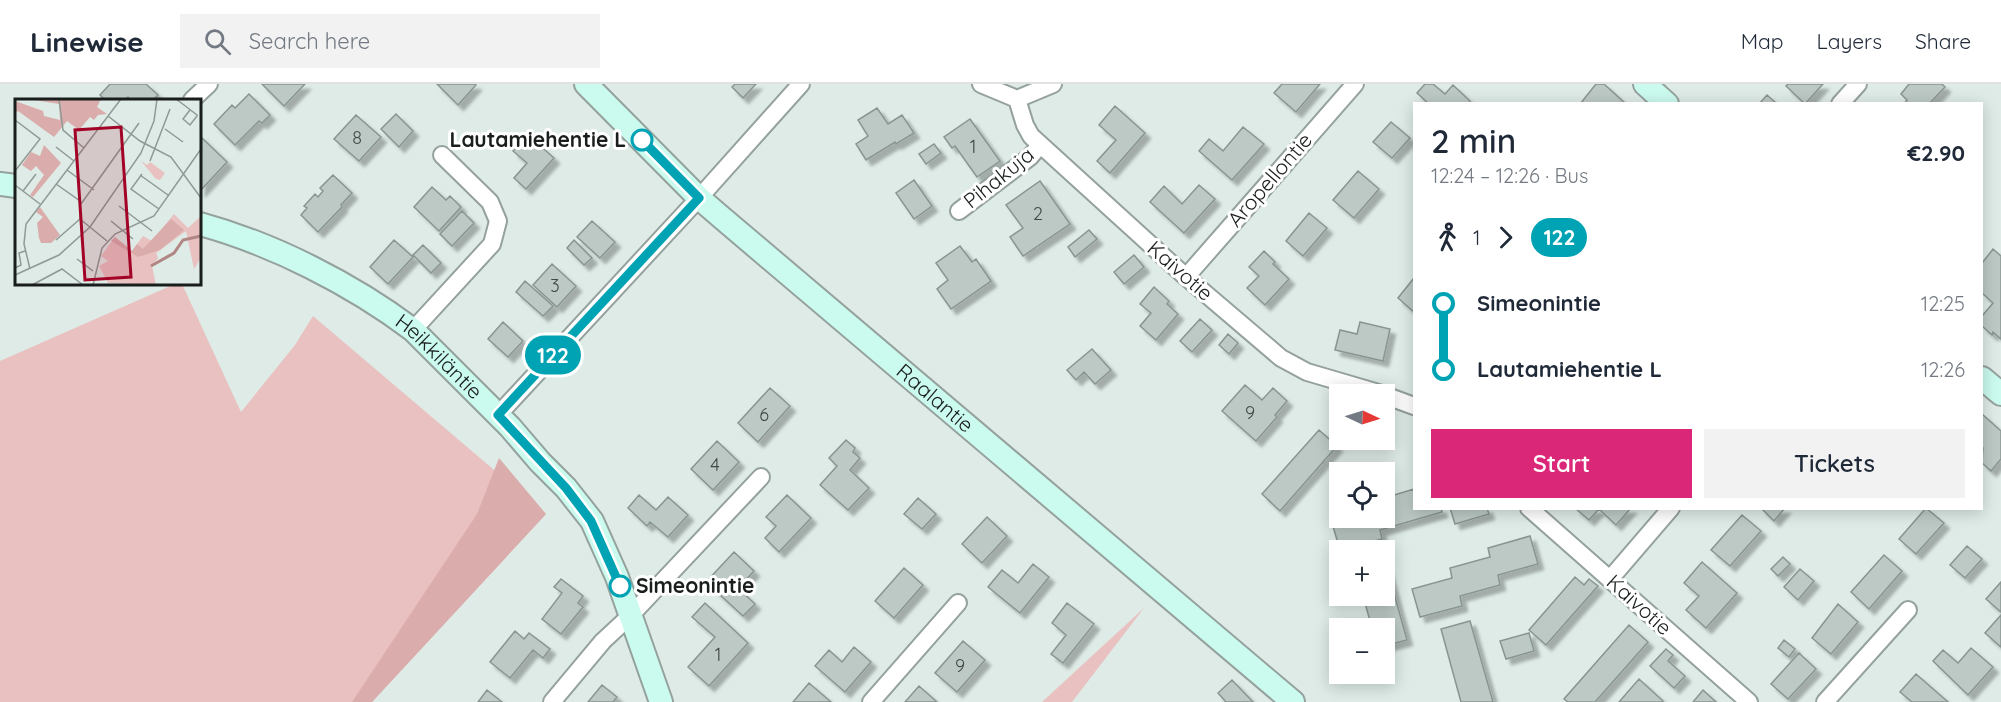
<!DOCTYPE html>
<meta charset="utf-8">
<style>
:root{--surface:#fff;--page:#f2f2f3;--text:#1f2937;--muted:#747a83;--line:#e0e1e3;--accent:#db2777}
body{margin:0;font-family:Quicksand,sans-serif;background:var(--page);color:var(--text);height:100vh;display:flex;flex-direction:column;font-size:22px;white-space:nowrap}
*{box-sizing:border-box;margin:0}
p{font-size:20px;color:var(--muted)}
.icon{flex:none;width:33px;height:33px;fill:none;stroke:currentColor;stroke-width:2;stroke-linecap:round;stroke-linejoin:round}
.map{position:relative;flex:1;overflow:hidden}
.side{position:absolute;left:1413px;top:18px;width:570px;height:408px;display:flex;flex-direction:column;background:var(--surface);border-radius:0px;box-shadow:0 3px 15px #0003}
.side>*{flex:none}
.badge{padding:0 12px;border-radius:20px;font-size:21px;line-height:39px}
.needle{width:39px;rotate:94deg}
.fabs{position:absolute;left:1329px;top:300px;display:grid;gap:12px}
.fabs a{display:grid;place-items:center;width:66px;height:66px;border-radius:0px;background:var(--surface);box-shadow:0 3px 15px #0003;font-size:30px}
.map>.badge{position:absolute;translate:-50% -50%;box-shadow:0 0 0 3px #fff}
.legs{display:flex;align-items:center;gap:9px;height:66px;padding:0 18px;font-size:20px}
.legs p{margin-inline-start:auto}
.headline{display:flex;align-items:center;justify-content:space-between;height:102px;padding:0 18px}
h1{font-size:33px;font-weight:600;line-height:45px}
.action{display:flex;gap:12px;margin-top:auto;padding:12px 18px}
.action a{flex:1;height:69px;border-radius:0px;background:var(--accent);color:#fff;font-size:24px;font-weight:600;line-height:69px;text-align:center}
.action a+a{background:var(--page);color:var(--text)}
ul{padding:0 18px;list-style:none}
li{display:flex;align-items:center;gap:21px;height:66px;font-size:22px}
li i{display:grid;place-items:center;width:9px;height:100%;margin:0 8px;background:currentColor}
li i::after{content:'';width:15px;height:15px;margin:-8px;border:4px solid;border-radius:50%;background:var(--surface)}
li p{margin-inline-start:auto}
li:first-child i{background:linear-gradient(#0000 50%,currentColor 0)}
li:last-child i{background:linear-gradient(currentColor 50%,#0000 0)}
header{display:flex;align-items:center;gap:36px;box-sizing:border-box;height:84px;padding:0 30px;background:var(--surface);border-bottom:2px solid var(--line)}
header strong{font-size:28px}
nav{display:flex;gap:33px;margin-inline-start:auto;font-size:21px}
.search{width:420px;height:54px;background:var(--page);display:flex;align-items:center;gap:15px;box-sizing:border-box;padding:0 21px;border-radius:0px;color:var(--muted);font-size:22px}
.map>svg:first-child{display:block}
.green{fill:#e8c1c0}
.forest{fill:#daacab}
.building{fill:#bcc9c5;stroke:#899591;stroke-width:1.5;filter:url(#shadow)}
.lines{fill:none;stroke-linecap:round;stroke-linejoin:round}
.street-casing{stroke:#95a19d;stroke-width:20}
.secondary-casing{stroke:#95a19d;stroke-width:26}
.street{stroke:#fff;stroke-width:16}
.secondary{stroke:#cbfaee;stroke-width:22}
.line-1-casing{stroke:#fff;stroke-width:14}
.line-1{stroke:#00a3b4;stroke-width:9}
.stop-1-dot{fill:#fff;stroke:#00a3b4;stroke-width:3}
.labels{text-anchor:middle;stroke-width:6;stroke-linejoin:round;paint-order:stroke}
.number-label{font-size:18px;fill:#424846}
.stop-label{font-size:21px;font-weight:bold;fill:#191d1c;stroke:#fff;text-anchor:end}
.street-label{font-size:21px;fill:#191d1c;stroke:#fff}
.inset-river{fill:none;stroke:#b18684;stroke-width:3}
.inset-road{fill:none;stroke:#8f9995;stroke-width:1.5}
.view{fill:#a20326;fill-opacity:0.15;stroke:#a20326;stroke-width:3}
.inset-edge{fill:none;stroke:#191d1c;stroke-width:3}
</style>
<header>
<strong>Linewise</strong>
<div class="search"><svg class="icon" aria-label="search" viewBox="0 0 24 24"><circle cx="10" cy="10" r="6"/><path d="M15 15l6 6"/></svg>Search here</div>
<nav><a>Map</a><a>Layers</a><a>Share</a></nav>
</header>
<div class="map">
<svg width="2001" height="618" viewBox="0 0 2001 618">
<defs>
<filter id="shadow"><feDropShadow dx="5.5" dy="5.5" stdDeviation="1.5" flood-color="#0004"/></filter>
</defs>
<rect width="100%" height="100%" fill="#deebe6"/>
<path class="green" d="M175 200H182L241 328 295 261 313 232 546 430 372 618H0V277Z
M1144 524 1072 618H1042Z"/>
<path class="forest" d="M499 374 546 430 372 618H352L477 430Z"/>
<path class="building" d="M110 0H146L158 11 153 16H131L128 13 125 16H105L100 11Z
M262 0H305L284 22Z
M437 0H474L476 1 458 21Z
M735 0H756L743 14 732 3Z
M1282 0H1320L1296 28 1274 9Z
M1425 0H1433L1445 10 1453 1 1470 17 1468 20H1429L1417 9Z
M1596 0H1604L1626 20H1580Z
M1788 0H1823L1805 20 1786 2Z
M1909 0H1942L1945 3 1929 20H1904L1907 16 1901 10Z
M249 10 270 31 262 39 259 37 235 61 214 40 232 21 235 24Z
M1767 11 1777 20H1759Z
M1115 22 1145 49 1110 89 1097 77 1116 56 1099 41Z
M877 24 888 40 902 31 914 49 896 60 895 58 866 76 856 60 868 52 858 36Z
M396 30 413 47 399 63 381 45Z
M356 31 381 53 359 77 334 55Z
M970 35 1000 77 977 93 955 62 952 64 944 53Z
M1391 38 1410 54 1392 74 1373 58Z
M1243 43 1264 60 1232 96 1199 67 1209 55 1223 67Z
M528 51 554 74 526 105 514 94 527 79 513 67Z
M200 52 227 78 200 107V75L201 73 200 71Z
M934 60 941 69 926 80 919 70Z
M1358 87 1379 105 1354 134 1333 116Z
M333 91 352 109 341 121 342 123 318 148 301 131 307 124 304 122 315 110 318 113 323 107 320 104Z
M914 96 932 122 914 135 896 109Z
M1040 97 1070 140 1023 172 1010 153 1023 144 1006 121Z
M1199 101 1215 115 1184 149 1150 118 1164 102 1182 120Z
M432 103 446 116 450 112 461 123 439 147 414 123Z
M462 127 474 139 452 162 440 150Z
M1309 129 1327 144 1303 172 1286 157Z
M592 137 615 158 600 174 577 153Z
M1089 146 1097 155 1075 173 1068 163Z
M394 156 413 173 388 200 370 183Z
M574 156 592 174 584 181 567 164Z
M423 161 441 179 431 189 413 171Z
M960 162 972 178 976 175 991 197 951 225 937 205 948 196 936 179Z
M1993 165 2001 172V255L1993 248 1992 251 1982 242V232L1993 219 1982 209V179Z
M1264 167 1275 178 1273 180 1289 195 1265 221 1247 204 1259 192 1249 183Z
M1134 171 1144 183 1124 200 1114 188Z
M552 180 576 202 557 223 533 201Z
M1414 194V228L1398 214Z
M525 197 553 222 543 232 516 208Z
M1154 203 1169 217 1167 220 1178 230 1156 256 1140 242 1151 229 1140 220Z
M1200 235 1212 246 1192 268 1180 257Z
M503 238 523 257 508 273 488 255Z
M1360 238 1390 245 1383 277 1335 266 1340 246 1357 250Z
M1228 250 1238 259 1229 270 1219 261Z
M1092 265 1111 286 1095 300 1084 288 1076 296 1067 286Z
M1245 301 1262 316 1273 304 1287 317 1275 331 1277 333 1256 357 1222 327Z
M770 304 790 322 758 358 738 339Z
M1982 330 2001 347V375L1991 387 1982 379 1983 364 1982 362Z
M1319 346 1337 362 1280 427 1262 410Z
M846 356 855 364 853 368 860 374 850 386 869 404 848 426 820 401 837 382 829 374Z
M717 357 739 378 713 406 691 385Z
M1414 405V424H1441L1442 428 1380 446 1382 455 1340 466 1332 439 1352 434H1384V414Z
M639 411 656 426 668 413 688 431 668 453 650 438 647 442 628 424Z
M787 411 811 434 779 468 765 454 776 442 766 433Z
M918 414 936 430 922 445 904 430Z
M1450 424H1487L1489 430 1455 440Z
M1575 424H1631L1616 441 1599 425 1589 436Z
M1761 424H1785L1774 437Z
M1926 424 1944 439 1916 470 1899 455Z
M1742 431 1761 447 1730 482 1711 466Z
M987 433 1007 452 982 479 962 460Z
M1530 452 1538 480 1498 491 1500 501 1460 512 1462 522 1420 533 1412 505 1452 494 1450 484 1490 473 1488 464Z
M1967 462 1982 475 1965 494 1950 481Z
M734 468 754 487 738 504 755 520 743 532 706 498Z
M1884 471 1902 487 1869 525 1851 508Z
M1783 473 1790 480 1778 492 1771 485Z
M1384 474 1407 556 1384 562V544H1372L1363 512H1384Z
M1702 478 1737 509 1706 544 1686 526 1699 512 1684 499Z
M1033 480 1049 493 1020 529 988 503 1002 486 1018 499Z
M904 484 923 501 894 534 875 517Z
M1800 485 1814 497 1798 516 1784 503Z
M1575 493 1584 501 1589 495 1598 502 1546 561 1529 546Z
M561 495 583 512 578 519 583 523 561 550 542 535 562 509 554 503Z
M2001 498V528L1986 515Z
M705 519 748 559 709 602 688 583 715 553 692 533Z
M1067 519 1094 540 1063 579 1051 570 1066 551 1052 539Z
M1838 520 1858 538 1831 570 1812 554Z
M2001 531V563L1985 549Z
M1470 537 1493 618H1461L1441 545Z
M1629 541 1648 558 1595 618H1568L1564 615Z
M515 547 524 555 529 549 550 565 543 574 533 566 510 594 490 578Z
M1529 549 1534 567 1506 575 1500 557Z
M1784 556 1795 565 1789 573 1778 564Z
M963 557 985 576 957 608 935 589Z
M854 563 871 578 845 608 815 582 829 566 842 578Z
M1971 564 1993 583 1968 611 1933 577 1943 566 1958 579Z
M1666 565 1673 571 1668 577 1685 592 1674 604 1650 582Z
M1799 569 1816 585 1788 615 1771 600Z
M1916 590 1948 618H1912L1900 608Z
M1639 595 1663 617 1662 618H1619Z
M1232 596 1253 618H1226L1218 609Z
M809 599 831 618H793Z
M602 601 617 613 613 618H588Z
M919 602 937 618H905Z
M487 606 502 618H478Z
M1703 606 1716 618H1693Z"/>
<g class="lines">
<defs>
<path id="street" d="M981 0 1017 15 1053 0
M1017 15 1025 41 1031 52 1186 193 1281 274 1307 288 1382 310
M192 16 209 0
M1840 20 1858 0
M959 127 1030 73 1040 61
M1186 193 1355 0
M413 246 492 160 498 137 490 118 442 71
M1384 311 1414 322
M498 331 699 114 801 0
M1529 424 1749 618
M1610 495 1671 424
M552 618 603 557 631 531 761 393
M871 618 958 519
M1825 618 1908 526"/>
<g id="secondary">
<path id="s1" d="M586 0 699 114 721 133 1293 618"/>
<path d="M1645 0 1667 20"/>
<path d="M0 100 16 102"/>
<path id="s2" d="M200 140C273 160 352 200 413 246L510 343 540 378 566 404 592 437 617 493 661 618"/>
<path d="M1982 294 2001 310"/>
</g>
</defs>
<use href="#street" class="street-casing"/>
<use href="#secondary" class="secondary-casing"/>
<use href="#street" class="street"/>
<use href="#secondary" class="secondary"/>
</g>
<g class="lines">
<defs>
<path id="line-1" d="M620 502 591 437 566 404 498 331 699 114 642 56"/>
</defs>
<use href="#line-1" class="line-1-casing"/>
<use href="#line-1" class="line-1"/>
</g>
<g class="stop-1-dot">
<circle cx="642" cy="56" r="10"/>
<circle cx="620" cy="502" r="10"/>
</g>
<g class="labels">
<g class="number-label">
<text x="357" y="60">8</text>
<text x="973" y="69">1</text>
<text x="1038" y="136">2</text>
<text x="555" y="208">3</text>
<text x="1250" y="335">9</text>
<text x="764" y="337">6</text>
<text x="715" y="387">4</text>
<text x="718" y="577">1</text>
<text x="960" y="588">9</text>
</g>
<g class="stop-label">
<text x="626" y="63">Lautamiehentie L</text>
<text x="636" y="509" text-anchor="start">Simeonintie</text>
</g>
<g class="street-label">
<text transform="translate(999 94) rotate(-39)" y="7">Pihakuja</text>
<text transform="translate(1270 96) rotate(-49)" y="7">Aropellontie</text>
<text transform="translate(1180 187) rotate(41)" y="7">Kaivotie</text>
<text dy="7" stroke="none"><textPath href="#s2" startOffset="276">Heikkiläntie</textPath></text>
<text dy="7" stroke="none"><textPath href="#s1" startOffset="470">Raalantie</textPath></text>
<text transform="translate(1639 521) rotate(42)" y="7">Kaivotie</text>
</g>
</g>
<g transform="translate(15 15)">
<rect width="186" height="186" fill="#deebe6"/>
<path d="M126 62 132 66 135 63 150 74 145 81 141 80ZM159 115 173 129 186 117V159L179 170 171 132 141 154 143 159 137 167 141 186 93 184 84 167 93 162 86 157 100 138 117 152 128 137 137 142Z" fill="#e8c1c0"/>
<path d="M13 0H86L82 8 92 15 83 16 79 21 75 18 64 31 52 22 39 38 3 12 0 14V2L28 12 29 17 45 21 44 5ZM29 46 46 64 18 98 15 96 29 76 21 67 16 72 7 66 16 53 25 57ZM25 108 45 136 36 144H26L24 139 22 124 28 118 21 113ZM156 120 169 131 145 151 123 158 96 142 100 138 117 152 122 145 128 150Z" fill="#daacab"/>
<path class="inset-river" d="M136 167 159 154 168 141 186 137"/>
<path class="inset-road" d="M44 0 48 31 69 49M161 0 169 6 182 16V17L175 26 168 20 175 11M93 17 125 42 156 58 186 99M0 21 25 40 0 72M150 30 168 43M41 48 59 62M135 62 155 10M52 71 79 91M127 75 116 90 144 110M125 76 153 96M41 85 65 102V120L92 142M0 86 25 105M8 92 21 75M66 105 124 24M104 107 137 132M96 122 118 140M41 141 65 120M62 160 78 172M0 169 6 166 4 154 10 152M15 170 9 145 11 125 106 0M0 176 44 156 75 128 126 54 139 22 142 0M17 186 47 170 68 186M78 186 87 149 100 135 139 117 186 50"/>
<path class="view" d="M106 28 116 178 70 181 60 31Z"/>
<rect width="186" height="186" class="inset-edge"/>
</g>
</svg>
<div class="fabs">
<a><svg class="needle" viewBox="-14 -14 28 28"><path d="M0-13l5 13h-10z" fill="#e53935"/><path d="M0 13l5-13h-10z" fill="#747a83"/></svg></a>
<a><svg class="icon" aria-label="locate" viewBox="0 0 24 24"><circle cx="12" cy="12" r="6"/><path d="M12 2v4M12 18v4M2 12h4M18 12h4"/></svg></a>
<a>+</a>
<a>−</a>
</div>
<b class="badge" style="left:553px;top:271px;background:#00a3b4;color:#fff">122</b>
<section class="side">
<div class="headline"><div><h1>2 min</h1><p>12:24 – 12:26 · Bus</p></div><b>€2.90</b></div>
<div class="legs"><svg class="icon" aria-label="walk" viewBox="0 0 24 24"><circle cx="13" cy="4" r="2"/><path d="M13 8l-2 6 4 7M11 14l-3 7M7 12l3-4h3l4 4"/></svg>1<svg class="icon" aria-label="forward" viewBox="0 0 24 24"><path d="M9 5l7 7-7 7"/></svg><b class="badge" style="background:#00a3b4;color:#fff">122</b></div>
<ul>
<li><i style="color:#00a3b4"></i><b>Simeonintie</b><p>12:25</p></li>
<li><i style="color:#00a3b4"></i><b>Lautamiehentie L</b><p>12:26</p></li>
</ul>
<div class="action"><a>Start</a><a>Tickets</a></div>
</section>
</div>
